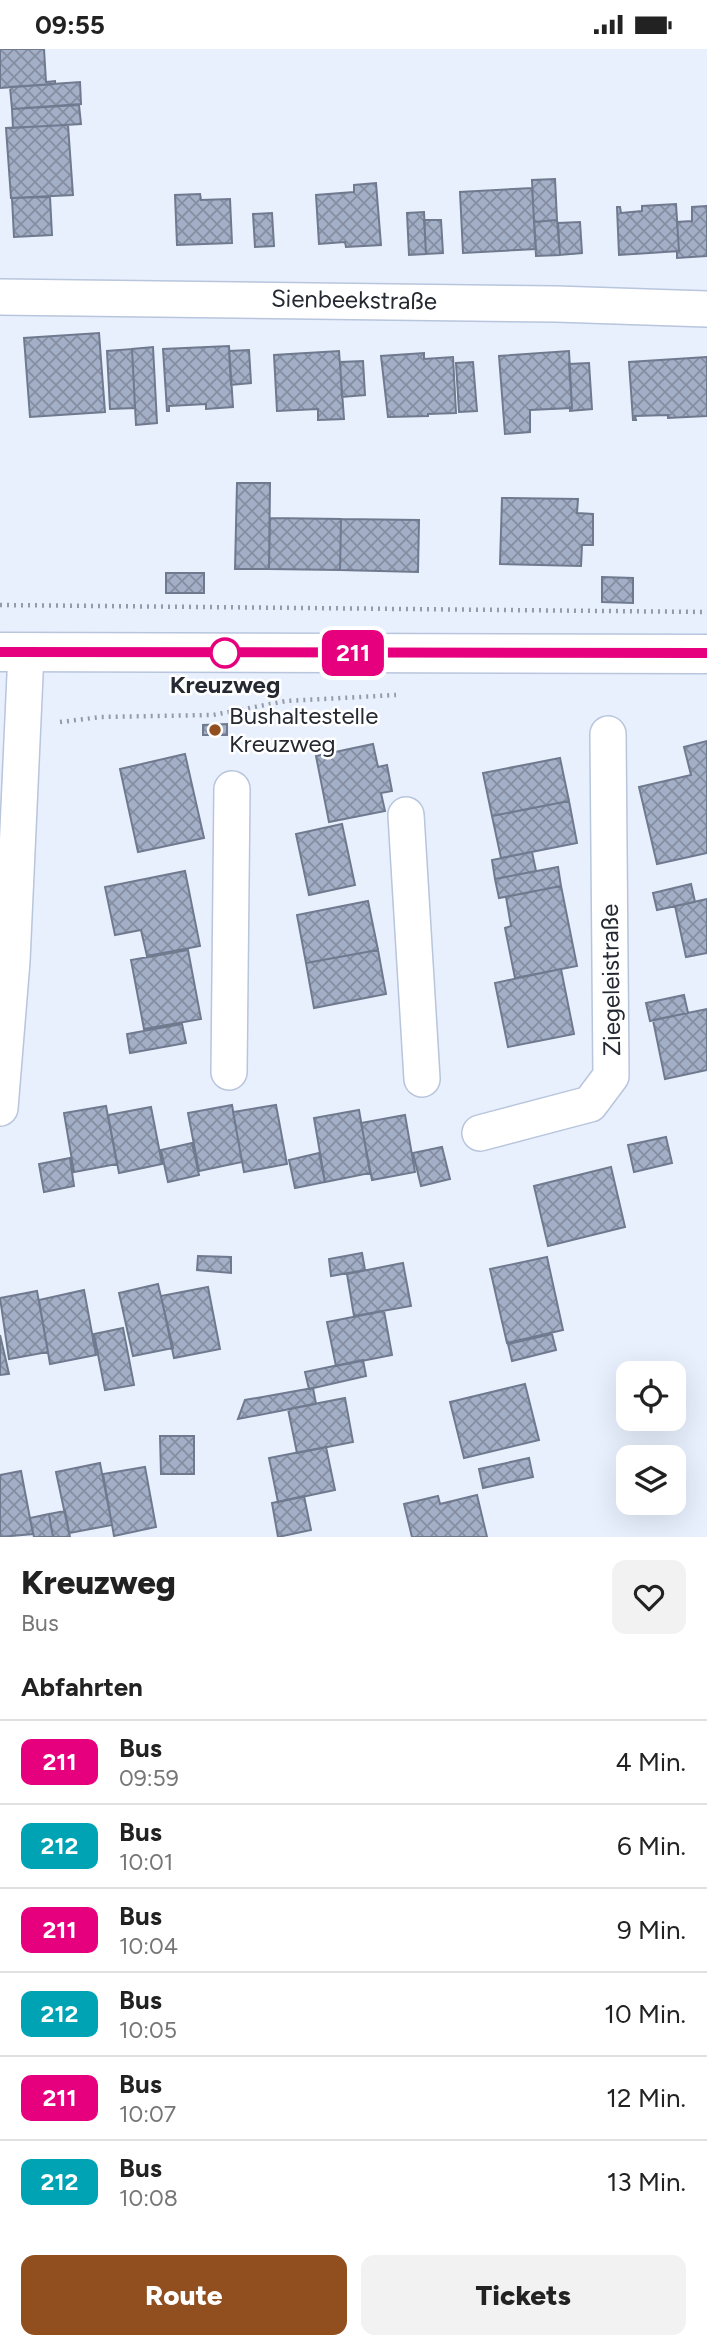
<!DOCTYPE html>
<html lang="de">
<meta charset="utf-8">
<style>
:root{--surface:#fff;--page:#f2f2f2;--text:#222;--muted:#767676;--line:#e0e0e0;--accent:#914e1e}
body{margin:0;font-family:Figtree,sans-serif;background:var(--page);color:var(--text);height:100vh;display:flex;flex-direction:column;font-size:26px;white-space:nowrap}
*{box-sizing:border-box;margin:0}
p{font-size:23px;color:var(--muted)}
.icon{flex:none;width:38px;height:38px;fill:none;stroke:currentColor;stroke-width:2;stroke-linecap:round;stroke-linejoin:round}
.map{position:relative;height:1488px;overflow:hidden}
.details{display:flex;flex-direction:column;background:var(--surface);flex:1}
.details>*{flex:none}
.badge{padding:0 14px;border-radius:10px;font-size:24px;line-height:46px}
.tools{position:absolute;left:616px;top:1312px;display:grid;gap:14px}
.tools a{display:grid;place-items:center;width:70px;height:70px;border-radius:14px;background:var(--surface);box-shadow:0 7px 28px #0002;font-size:35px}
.map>.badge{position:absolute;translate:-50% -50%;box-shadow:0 0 0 4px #fff}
h2{padding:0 21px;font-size:26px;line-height:63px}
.round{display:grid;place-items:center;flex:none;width:74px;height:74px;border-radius:14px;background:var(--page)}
.head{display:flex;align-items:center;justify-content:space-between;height:119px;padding:0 21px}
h1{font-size:33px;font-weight:800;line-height:52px}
.cta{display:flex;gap:14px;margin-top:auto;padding:14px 21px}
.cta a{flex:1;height:80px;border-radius:14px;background:var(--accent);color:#fff;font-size:28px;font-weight:800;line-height:80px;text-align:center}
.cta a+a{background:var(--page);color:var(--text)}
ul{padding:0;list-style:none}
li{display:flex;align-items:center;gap:21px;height:84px;padding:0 21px;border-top:2px solid var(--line)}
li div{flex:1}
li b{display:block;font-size:26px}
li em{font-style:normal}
li .badge{min-width:77px;font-weight:700;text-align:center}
.status{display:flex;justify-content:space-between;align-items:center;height:49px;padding:0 35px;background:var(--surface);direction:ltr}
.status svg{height:19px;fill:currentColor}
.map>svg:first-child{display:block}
.building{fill:url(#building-cross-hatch);stroke:#6f7a8f;stroke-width:2}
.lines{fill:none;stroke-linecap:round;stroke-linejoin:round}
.street-casing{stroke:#b8c5dc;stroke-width:38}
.secondary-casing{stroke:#b8c5dc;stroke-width:41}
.path{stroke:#949ba6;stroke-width:4.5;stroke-dasharray:2 5;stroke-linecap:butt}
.street{stroke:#fff;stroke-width:35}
.secondary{stroke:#fff;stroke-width:38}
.line-casing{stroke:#fff;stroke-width:16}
.line{stroke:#e6007e;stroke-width:10}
.stop-dot{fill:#fff;stroke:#e6007e;stroke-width:3.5}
.poi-dot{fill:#914e1e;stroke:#fff;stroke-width:2.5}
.labels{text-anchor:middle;stroke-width:5;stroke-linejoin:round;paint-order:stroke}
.street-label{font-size:24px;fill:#252932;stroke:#fff}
.stop-label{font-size:24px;font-weight:bold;fill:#252932;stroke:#fff}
.poi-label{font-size:24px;fill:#252932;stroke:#fff;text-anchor:start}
</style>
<div class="status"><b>09:55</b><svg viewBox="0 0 49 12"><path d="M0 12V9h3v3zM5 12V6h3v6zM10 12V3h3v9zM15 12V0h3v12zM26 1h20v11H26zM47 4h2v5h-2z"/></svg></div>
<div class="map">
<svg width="707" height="1488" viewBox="0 0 707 1488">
<defs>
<pattern id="building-cross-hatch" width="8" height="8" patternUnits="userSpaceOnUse" patternTransform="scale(1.75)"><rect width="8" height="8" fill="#a3afc6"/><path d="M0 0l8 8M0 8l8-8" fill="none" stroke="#858ea1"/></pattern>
</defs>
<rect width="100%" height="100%" fill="#e8f0fe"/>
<path class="building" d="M0 0H44L46 33 55 32V35L0 39Z
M80 33 81 55 12 60 10 38Z
M79 56 81 75 13 79 12 60Z
M68 76 73 146 11 149 6 79Z
M555 130 557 171 534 173 532 131Z
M376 134 381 196 346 198 345 193 319 195 316 146 354 143V136Z
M532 139 536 200 463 204 460 143Z
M200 145 201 151 230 150 232 194 177 196 175 146Z
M50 148 52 186 14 188 12 149Z
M676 155 679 202 619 206 617 158H620L621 164 642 162V157Z
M707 157V207L677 209V203L679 202 677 173 692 172V158Z
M424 163 426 205 409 206 407 164Z
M272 164 274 197 255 198 253 165Z
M424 171H441L443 204 426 205Z
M557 171 560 206 536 207 534 173Z
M580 173 582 204 560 206 558 174Z
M99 284 105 363 30 368 24 289Z
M229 297 233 358 206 360V355L169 357V362H167L163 300Z
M153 298 157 374 136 376 132 300Z
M132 300 135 359 110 360 107 302Z
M249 301 251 334 231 336 229 302Z
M339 302 344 370 318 371V360L277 362 274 306Z
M569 302 572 359 530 361V383L505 385 499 307Z
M424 304V310L453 308 456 364 428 365V367L388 368 381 307Z
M707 308V367L668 369V366L635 367 636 371H633L629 313Z
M363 312 365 346 342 348 340 313Z
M473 313 477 362 459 363 456 314Z
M589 314 592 360 570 362V358L572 359 569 315Z
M237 434H270L269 520H235Z
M502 449 578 450 577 464 593 465V496H582L581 517 500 515Z
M270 469 341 470 340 521 269 520Z
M341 470 419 471 418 523 340 521Z
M166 524H204V544H166Z
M602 528 633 529V554L602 553Z
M227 675V686H203V676Z
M707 692V804L657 815 639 738 691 726 684 698Z
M373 695 378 718 387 716 392 742 381 744 385 762 329 773 316 707Z
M185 705 204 789 138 803 120 720Z
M560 709 569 752 492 767 483 724Z
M569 752 577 794 501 809 492 767Z
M342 775 355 836 309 846 296 785Z
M532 803 536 822 495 830 492 811Z
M558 818 561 837 499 849 495 830Z
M185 822 200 897 147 907 141 881 115 886 105 838Z
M691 835 695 853 657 861 653 844Z
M561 837 577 917 515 929 505 879 511 877 506 848Z
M707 850V904L686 908 675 857Z
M368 852 378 901 306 914 297 866Z
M188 901 201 970 144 980 131 911Z
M378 901 386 945 314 959 306 914Z
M561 920 574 985 508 998 495 934Z
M684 946 688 964 650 972 646 954Z
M707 960V1021L665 1030 653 971Z
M182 975 186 994 130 1004 127 985Z
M232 1056 242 1113 199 1122 188 1064Z
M276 1056 287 1115 244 1123 233 1063Z
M106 1057 117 1115 74 1123 64 1064Z
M151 1058 162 1115 119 1124 108 1066Z
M359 1061 370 1124 325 1133 314 1069Z
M405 1066 415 1123 372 1131 361 1074Z
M666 1088 672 1114 634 1123 628 1096Z
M192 1094 199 1126 168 1133 161 1101Z
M442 1098 450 1130 421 1137 413 1104Z
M319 1104 325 1133 295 1139 289 1111Z
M70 1109 74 1137 44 1143 39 1115Z
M611 1118 625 1178 548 1197 534 1137Z
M362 1204 365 1221 331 1227 329 1210Z
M198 1207 231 1208V1224L197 1221Z
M547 1208 563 1281 507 1294 490 1220Z
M403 1214 411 1257 354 1267 347 1225Z
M158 1235 173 1299 133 1307 119 1244Z
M208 1238 220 1300 174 1309 161 1247Z
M84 1241 96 1306 50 1315 39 1251Z
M37 1242 48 1303 9 1310 0 1249Z
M384 1262 392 1306 336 1317 327 1273Z
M123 1279 134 1336 105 1341 94 1285Z
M552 1285 556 1301 512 1312 508 1295Z
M0 1286 9 1325 0 1326Z
M363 1311 366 1327 309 1340 305 1323Z
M525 1335 539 1391 464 1409 450 1353Z
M313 1339 316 1355 238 1370 245 1351Z
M345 1349 353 1393 297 1404 288 1360Z
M160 1387H194V1425H161Z
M326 1398 335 1441 278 1453 269 1409Z
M529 1409 533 1428 483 1439 479 1420Z
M100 1414 112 1476 69 1484 56 1423Z
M145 1418 156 1478 114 1487 103 1425Z
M21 1422 33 1485 0 1488V1426Z
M477 1446 487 1488H412L404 1455 438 1447 440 1455Z
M304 1447 311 1481 278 1488 272 1454Z
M65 1462 70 1488H53L49 1465Z
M49 1465 53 1488H34L30 1469Z"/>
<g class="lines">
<defs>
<path id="street" d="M0 248 556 255 707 260
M406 766 422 1030
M229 1023 232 740
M0 1059 12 912 26 604
M480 1084 590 1055 611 1027 608 685"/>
<path id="secondary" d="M0 603 707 605"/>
</defs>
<use href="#street" class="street-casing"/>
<use href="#secondary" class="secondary-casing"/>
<path class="path" d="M0 556 707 563
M60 673 101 668 213 666 286 652 396 646"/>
<use href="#street" class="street"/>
<use href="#secondary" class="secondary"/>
</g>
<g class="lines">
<defs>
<path id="line" d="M0 603 707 604"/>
</defs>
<use href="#line" class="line-casing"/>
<use href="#line" class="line"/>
</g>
<circle class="stop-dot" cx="225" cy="604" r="14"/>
<circle class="poi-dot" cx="215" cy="681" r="7"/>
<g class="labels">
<g class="street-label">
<text transform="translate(354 251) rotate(1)" y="8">Sienbeekstraße</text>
<text transform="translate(611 931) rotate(-91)" y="8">Ziegeleistraße</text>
</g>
<g class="stop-label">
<text x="225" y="644">Kreuzweg</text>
</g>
<g class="poi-label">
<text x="229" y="675">Bushaltestelle<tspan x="229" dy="28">Kreuzweg</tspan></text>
</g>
</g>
</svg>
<div class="tools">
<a><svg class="icon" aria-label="locate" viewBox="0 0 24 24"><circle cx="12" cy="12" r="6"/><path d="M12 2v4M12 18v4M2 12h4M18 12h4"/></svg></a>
<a><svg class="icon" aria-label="layers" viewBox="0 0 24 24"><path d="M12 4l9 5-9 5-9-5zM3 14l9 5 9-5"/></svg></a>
</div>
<b class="badge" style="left:353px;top:604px;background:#e6007e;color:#fff">211</b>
</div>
<section class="details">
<div class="head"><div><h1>Kreuzweg</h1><p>Bus</p></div><a class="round"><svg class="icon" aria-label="heart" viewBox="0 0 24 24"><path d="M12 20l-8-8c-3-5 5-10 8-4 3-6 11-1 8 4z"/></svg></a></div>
<h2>Abfahrten</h2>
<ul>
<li><span class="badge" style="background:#e6007e;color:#fff">211</span><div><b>Bus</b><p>09:59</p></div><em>4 Min.</em></li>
<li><span class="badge" style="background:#00a3b4;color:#fff">212</span><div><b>Bus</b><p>10:01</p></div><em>6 Min.</em></li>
<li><span class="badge" style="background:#e6007e;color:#fff">211</span><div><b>Bus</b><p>10:04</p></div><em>9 Min.</em></li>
<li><span class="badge" style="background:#00a3b4;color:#fff">212</span><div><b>Bus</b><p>10:05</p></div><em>10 Min.</em></li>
<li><span class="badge" style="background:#e6007e;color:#fff">211</span><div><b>Bus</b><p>10:07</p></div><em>12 Min.</em></li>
<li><span class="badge" style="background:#00a3b4;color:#fff">212</span><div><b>Bus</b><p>10:08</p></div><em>13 Min.</em></li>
</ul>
<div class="cta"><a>Route</a><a>Tickets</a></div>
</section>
